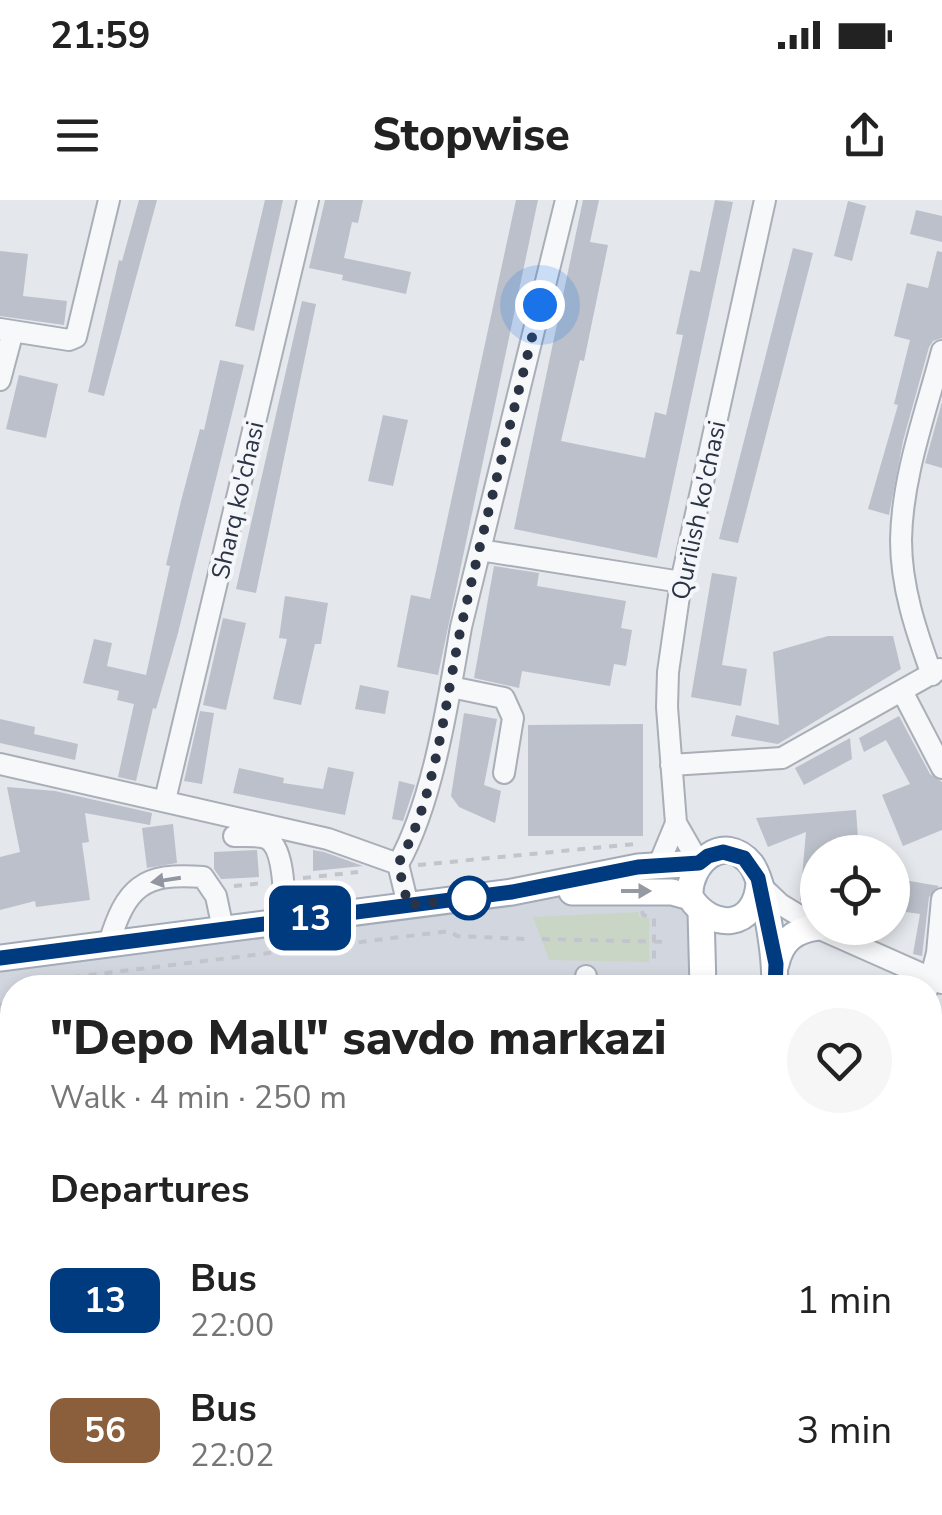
<!DOCTYPE html>
<meta charset="utf-8">
<style>
:root{--surface:#fff;--page:#f6f6f6;--text:#222;--muted:#767676}
body{margin:0;font-family:"Nunito Sans",sans-serif;background:var(--page);color:var(--text);height:100vh;display:flex;flex-direction:column;font-size:38px;white-space:nowrap}
*{box-sizing:border-box;margin:0}
p{font-size:32px;color:var(--muted)}
.icon{flex:none;width:55px;height:55px;fill:none;stroke:currentColor;stroke-width:2;stroke-linecap:round;stroke-linejoin:round}
.map{position:relative;flex:1;overflow:hidden}
.sheet{position:absolute;left:0px;top:775px;width:942px;height:540px;display:flex;flex-direction:column;background:var(--surface);border-radius:40px 40px 0 0;box-shadow:0 5px 15px #0003}
.sheet>*{flex:none}
.badge{padding:0 20px;border-radius:15px;font-size:35px;line-height:65px}
.controls{position:absolute;left:800px;top:635px;display:grid;gap:20px}
.controls a{display:grid;place-items:center;width:110px;height:110px;border-radius:50%;background:var(--surface);box-shadow:0 5px 15px #0003;font-size:50px}
.you{position:absolute;width:50px;height:50px;margin:-25px;border:8px solid #fff;border-radius:50%;background:#1a73e8;box-shadow:0 0 0 15px #1a73e833}
.map>.badge{position:absolute;translate:-50% -50%;box-shadow:0 0 0 5px #fff}
h2{padding:0 50px;font-size:38px;line-height:90px}
.round{display:grid;place-items:center;flex:none;width:105px;height:105px;border-radius:52px;background:var(--page)}
.overview{display:flex;align-items:center;justify-content:space-between;height:170px;padding:0 50px}
h1{font-size:48px;font-weight:800;line-height:75px}
ul{padding:0;list-style:none}
li{display:flex;align-items:center;gap:30px;height:130px;padding:0 50px}
li div{flex:1}
li b{display:block;font-size:38px}
li em{font-style:normal}
li .badge{min-width:110px;font-weight:700;text-align:center}
.status{display:flex;justify-content:space-between;align-items:center;height:70px;padding:0 50px;background:var(--surface);direction:ltr}
.status svg{height:28px;fill:currentColor}
header{display:flex;justify-content:space-between;align-items:center;height:130px;padding:0 50px;background:var(--surface);font-size:45px;font-weight:800}
.map>svg:first-child{display:block}
.built{fill:#d2d6de}
.green{fill:#c9d6c5}
.building{fill:#bbc0ca}
.lines{fill:none;stroke-linecap:round;stroke-linejoin:round}
.minor-casing{stroke:#a9aeb7;stroke-width:24}
.major-casing{stroke:#a3abb8;stroke-width:29}
.path{stroke:#c2c5cb;stroke-width:4;stroke-dasharray:8 8;stroke-linecap:butt}
.minor{stroke:#f7f8fa;stroke-width:20}
.major{stroke:#fff;stroke-width:25}
.oneway{fill:#9196a0}
.oneway2{fill:#959aa2}
.line-casing{stroke:#fff;stroke-width:22}
.line{stroke:#003b80;stroke-width:15}
.walk{stroke:#2b3445;stroke-width:10;stroke-dasharray:0 18}
.stop-dot{fill:#fff;stroke:#003b80;stroke-width:5}
.labels{text-anchor:middle;stroke-width:8;stroke-linejoin:round;paint-order:stroke}
.street-label{font-size:25px;fill:#2b3445;stroke:#f4f6f9}
</style>
<div class="status"><b>21:59</b><svg viewBox="0 0 49 12"><path d="M0 12V9h3v3zM5 12V6h3v6zM10 12V3h3v9zM15 12V0h3v12zM26 1h20v11H26zM47 4h2v5h-2z"/></svg></div>
<header><svg class="icon" aria-label="menu" viewBox="0 0 24 24"><path d="M4 6h16M4 12h16M4 18h16"/></svg>Stopwise<svg class="icon" aria-label="share" viewBox="0 0 24 24"><path d="M12 15V3M7 8l5-5 5 5M5 13v7h14v-7"/></svg></header>
<div class="map">
<svg width="942" height="1315" viewBox="0 0 942 1315">
<rect width="100%" height="100%" fill="#e4e7ec"/>
<path class="built" d="M512 692 690 697 703 788H12V1302L164 1303 155 1315H0V758Z
M344 1303H468L466 1315H351Z"/>
<path class="green" d="M639 712V717L649 718V762L549 760 533 717Z
M164 1302 344 1303 351 1315H155Z"/>
<path class="building" d="M139 0H157L104 196 88 192 119 60 122 61Z
M265 0H283L254 131 235 126Z
M325 0H363L358 23 352 22 344 58 411 72 406 94 342 80 343 75 309 68Z
M516 0H538L438 475 397 467 411 395 430 399Z
M583 0H599L590 42 608 45 584 161 580 160 561 241 645 258 655 212 666 215 683 135 676 134 690 70 700 72 715 0 733 2 657 358 514 329Z
M848 1 866 6 852 61 834 56Z
M916 10 942 16V42L910 34Z
M793 48 813 53 738 343 719 339Z
M0 51 28 54 23 96 67 101 64 125 0 116Z
M937 51 942 52V138L933 141 929 147 903 241 889 315 868 309 898 205 894 204 910 140 894 136 907 83 928 88Z
M302 101 316 104 256 393 236 389Z
M220 160 244 165 178 433 156 509 153 508 136 581 118 577 134 504 117 500 119 491 83 483 94 439 112 443 107 466 146 475 170 366 166 365 181 301 200 229 204 230Z
M19 175 58 184 46 238 6 229Z
M942 202V268L925 263Z
M383 215 408 220 393 286 368 281Z
M494 366 539 373 537 386 626 401 621 428 632 430 626 466 614 464 610 486 522 471 519 488 474 478Z
M712 373 737 377 722 465 747 469 741 506 691 497Z
M285 396 328 403 321 444H315L301 505 273 499 287 439 279 438Z
M223 418 246 423 226 510 203 505Z
M828 436H893L901 469 778 544 731 536 736 515 779 525 773 452Z
M360 485 389 491 385 514 355 509Z
M200 511 214 513 202 584 184 581Z
M464 513 497 519 484 585 501 591 495 623 459 607 451 596Z
M899 516 930 574 942 582V630L903 646 882 595 910 584 886 540 864 552 859 538Z
M0 519 35 527 34 534 78 544 75 560 0 543Z
M643 524V636H528V525Z
M850 538 852 559 804 585 795 568Z
M328 567 354 572 345 615 233 593 239 568 284 578 283 583 323 589Z
M399 581 415 585 403 621 392 619Z
M7 587 55 591 152 613 150 625 85 613 89 642 82 643 90 700 36 707 35 701 0 710V657L20 652Z
M856 610 859 652H818V705H807L800 700 806 632 768 647 756 618Z
M173 624 177 663 147 668 142 628Z
M257 650 259 677 221 679 214 669V652Z
M313 650 324 652 363 666 313 671Z
M892 678 939 686 929 697 922 756 913 754 920 714 892 710Z"/>
<g class="lines">
<defs>
<path id="minor" d="M0 129 69 140 76 137 109 0
M0 180 13 131
M480 350 681 382
M932 475C916 431 901 387 901 340 902 276 926 212 942 151
M451 487 504 498 513 518 504 573
M903 493 942 568
M0 564 328 639 398 664
M671 565 782 558 940 469
M165 600 308 0
M234 636C243 636 257 635 266 638 286 647 284 702 285 721
M699 663 676 623 667 507 668 472 681 382 765 0
M659 664 676 623
M759 684 780 704 818 727
M408 705 398 664C433 603 449 497 461 427L566 0
M818 728 942 783
M109 743C126 688 142 672 203 677L216 696 223 729
M585 788 586 776
M928 788 937 753 942 699
M942 1273 934 1289 942 1306
M390 1315 391 1302
M671 1315 673 1302
M861 1315 862 1302"/>
<path id="major" d="M759 683C756 729 712 732 690 697 688 663 724 631 751 664 765 682 777 764 774 788
M572 692H672L690 697
M701 712 703 788
M0 758 512 692 638 667 699 663
M776 764C781 741 794 730 818 727
M636 1315 638 1302
M706 1315 707 1302"/>
</defs>
<use href="#minor" class="minor-casing"/>
<use href="#major" class="major-casing"/>
<path class="path" d="M418 665 635 644
M303 678 358 672
M234 686 264 683
M642 711 643 715 654 718V761
M542 739 670 742
M724 778 754 781
M50 788 49 780 450 731 457 736 525 739
M0 805 12 804
M0 1072 12 1092 8 1107 0 1114
M596 1315 597 1302
M752 1315 753 1302"/>
<use href="#minor" class="minor"/>
<use href="#major" class="major"/>
</g>
<defs><path id="oneway-solid" d="M-6-.8H1V-3.2L6.5 0L1 3.2V.8H-6Z" transform="scale(2.5)"/></defs>
<use class="oneway" href="#oneway-solid" transform="translate(166 680) rotate(171)"/>
<use class="oneway2" href="#oneway-solid" transform="translate(636 691)"/>
<g class="lines">
<defs>
<path id="line" d="M0 758 512 692 638 667 699 663 708 656 723 652 744 658 758 678 776 764 775 788"/>
</defs>
<use href="#line" class="line-casing"/>
<use href="#line" class="line"/>
<path class="walk" d="M469 698 408 705 398 664C437 597 445 499 462 423 486 317 514 211 540 105"/>
</g>
<circle class="stop-dot" cx="469" cy="698" r="20"/>
<g class="labels">
<g class="street-label">
<text transform="translate(237 300) rotate(-77)" y="9">Sharq ko'chasi</text>
<text transform="translate(698 310) rotate(-78)" y="9">Qurilish ko'chasi</text>
</g>
</g>
</svg>
<div class="controls">
<a><svg class="icon" aria-label="locate" viewBox="0 0 24 24"><circle cx="12" cy="12" r="6"/><path d="M12 2v4M12 18v4M2 12h4M18 12h4"/></svg></a>
</div>
<div class="you" style="left:540px;top:105px"></div>
<b class="badge" style="left:310px;top:718px;background:#003b80;color:#fff">13</b>
<section class="sheet">
<div class="overview"><div><h1>&quot;Depo Mall&quot; savdo markazi</h1><p>Walk · 4 min · 250 m</p></div><a class="round"><svg class="icon" aria-label="heart" viewBox="0 0 24 24"><path d="M12 20l-8-8c-3-5 5-10 8-4 3-6 11-1 8 4z"/></svg></a></div>
<h2>Departures</h2>
<ul>
<li><span class="badge" style="background:#003b80;color:#fff">13</span><div><b>Bus</b><p>22:00</p></div><em>1 min</em></li>
<li><span class="badge" style="background:#8b5e3c;color:#fff">56</span><div><b>Bus</b><p>22:02</p></div><em>3 min</em></li>
</ul>
</section>
</div>
